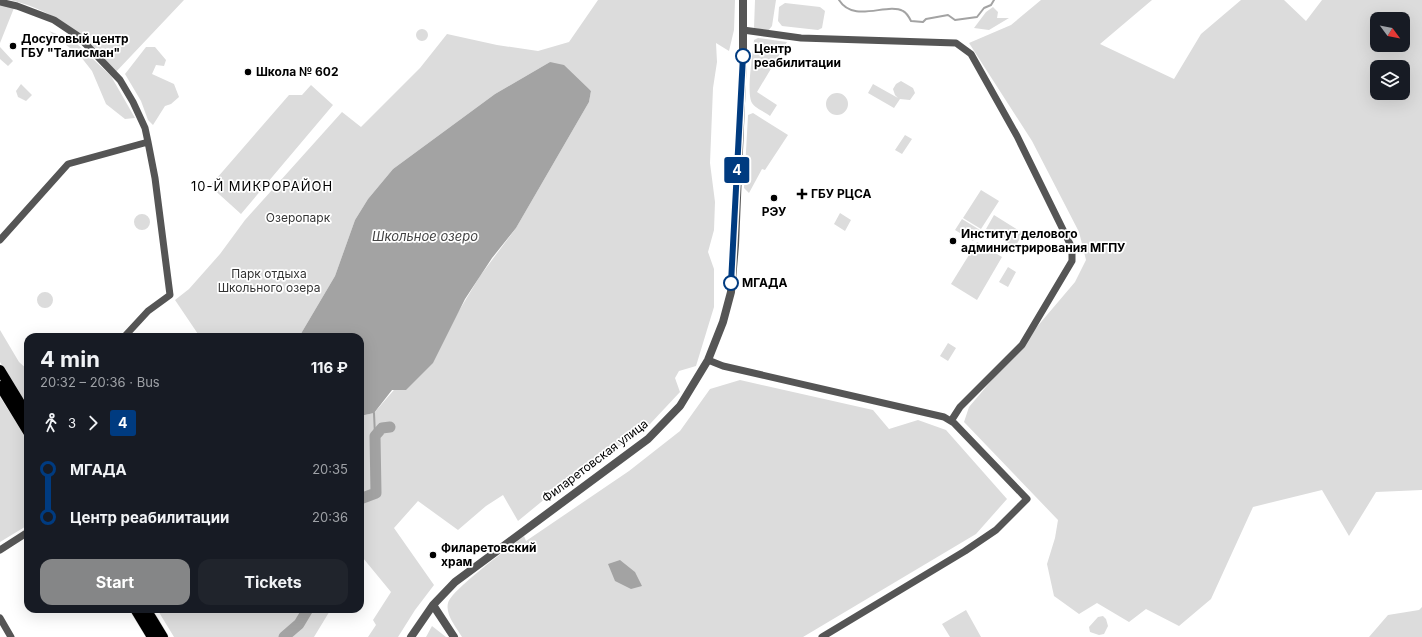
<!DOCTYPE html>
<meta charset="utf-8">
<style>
:root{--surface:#171b24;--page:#20242c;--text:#f1f3f6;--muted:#9ea1a6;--accent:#858687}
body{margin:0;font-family:Inter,sans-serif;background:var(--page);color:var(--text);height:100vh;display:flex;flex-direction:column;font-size:15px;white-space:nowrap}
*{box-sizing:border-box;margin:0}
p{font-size:13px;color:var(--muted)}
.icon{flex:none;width:22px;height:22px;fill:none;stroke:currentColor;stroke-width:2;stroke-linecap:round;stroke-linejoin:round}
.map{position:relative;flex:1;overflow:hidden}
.drawer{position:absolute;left:24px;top:333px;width:340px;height:280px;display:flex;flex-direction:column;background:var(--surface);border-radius:12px;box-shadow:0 4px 16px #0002}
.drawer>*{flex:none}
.badge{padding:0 8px;border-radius:3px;font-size:14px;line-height:26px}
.needle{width:26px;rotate:122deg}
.fabs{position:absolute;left:1370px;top:12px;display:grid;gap:8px}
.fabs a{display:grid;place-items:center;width:40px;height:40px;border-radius:8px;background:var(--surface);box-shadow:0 4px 16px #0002;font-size:20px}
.map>.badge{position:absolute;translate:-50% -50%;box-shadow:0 0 0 2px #fff}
.legs{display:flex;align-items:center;gap:6px;height:44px;padding:0 16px;font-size:13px}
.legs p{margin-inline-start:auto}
.summary{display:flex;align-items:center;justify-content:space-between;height:68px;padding:0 16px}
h1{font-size:22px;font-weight:700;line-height:30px}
.cta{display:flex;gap:8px;margin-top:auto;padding:8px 16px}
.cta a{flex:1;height:46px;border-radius:12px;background:var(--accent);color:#fff;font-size:16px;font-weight:700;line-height:46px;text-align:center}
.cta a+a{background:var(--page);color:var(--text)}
ul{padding:0 16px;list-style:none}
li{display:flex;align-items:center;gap:14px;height:48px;font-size:15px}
li i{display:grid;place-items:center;width:6px;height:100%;margin:0 5px;background:currentColor}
li i::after{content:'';width:10px;height:10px;margin:-5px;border:3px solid;border-radius:50%;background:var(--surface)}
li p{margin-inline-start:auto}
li:first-child i{background:linear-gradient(#0000 50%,currentColor 0)}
li:last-child i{background:linear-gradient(currentColor 50%,#0000 0)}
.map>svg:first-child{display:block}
.green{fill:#dcdcdc;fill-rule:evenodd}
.water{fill:#a3a3a3}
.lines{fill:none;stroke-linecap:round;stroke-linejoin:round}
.stream{stroke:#a3a3a3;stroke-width:2}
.river{stroke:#a3a3a3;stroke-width:11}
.primary-casing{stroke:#dbdbdb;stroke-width:11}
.minor{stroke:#555;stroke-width:7}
.tertiary{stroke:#555;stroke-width:8}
.primary{stroke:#000;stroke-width:10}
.line-1-casing{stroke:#fff;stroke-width:9}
.line-1{stroke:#003b80;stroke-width:6}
.poi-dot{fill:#000;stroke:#fff;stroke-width:1.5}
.stop-1-dot{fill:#fff;stroke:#003b80;stroke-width:2}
.labels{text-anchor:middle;stroke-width:3.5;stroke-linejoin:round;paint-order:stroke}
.poi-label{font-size:12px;font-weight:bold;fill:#000;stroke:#fff;text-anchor:start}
.stop-label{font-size:12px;font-weight:bold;fill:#000;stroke:#fff;text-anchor:start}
.park-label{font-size:12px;fill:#333;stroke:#fff}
.street-label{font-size:12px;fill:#000;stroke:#fff}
.neighbourhood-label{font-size:13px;letter-spacing:1px;fill:#000;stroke:#fff}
.water-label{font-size:13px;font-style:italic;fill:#444;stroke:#fff}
</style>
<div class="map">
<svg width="1422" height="637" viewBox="0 0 1422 637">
<rect width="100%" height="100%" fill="#fff"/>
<path class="green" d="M10 0H184L114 74C80 36 63 13 10 0Z
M598 0H735L734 30 729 51 716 43 717 62 713 88 710 163 715 202 714 230 708 252 714 269V307L696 366 679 371 675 378 680 392 650 424 577 477 546 498 518 521 503 495 486 506 458 530 418 501 394 528 434 585 415 610 398 637H368L376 625 373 620 391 592 363 558 360 562V416L374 413 451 324 480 276 516 228 589 102 591 91 550 62 495 94 393 169 368 199 355 220 335 276 299 337H200L175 300 189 289 220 254 245 220 342 112 361 127 420 68 447 34 497 45 538 51 569 42Z
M755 0H776L772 26 768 31 754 28Z
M1041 0H1152L1100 44 1174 79 1201 34 1241 0H1284L1306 21 1322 0H1422V490L1376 492 1349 536 1322 490 1253 507 1211 599 1179 626 1146 609 1129 622 1097 603 1079 614 1054 596 1047 564 1055 538 1058 520 964 422 969 407 1075 282 1086 260 1079 232 1032 141 969 43 1011 25ZM1377 19H1403V45H1377ZM1377 67H1403V93H1377Z
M785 3 820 7 825 11 822 28 818 30 782 26 778 21 779 7Z
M0 4 14 8 0 43Z
M993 7 998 12 997 18H1009L989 30 974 28 986 12Z
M416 35a6 6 0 1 1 12 0a6 6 0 1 1-12 0Z
M49 31 74 41 111 76 135 118 125 119 106 104 92 71 81 57Z
M758 38 787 42 757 92 777 105 770 116C765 112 755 108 752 103 746 93 753 53 754 40Z
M0 47 13 61 8 66 0 59Z
M146 47H155L166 60 164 66 156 65 152 74 174 84 179 97 171 104 165 106 153 125 148 120 141 101 125 74Z
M901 81 913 88 915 93 910 100 900 99 894 108 868 93 873 84 898 98 895 95 893 89 896 84Z
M21 84 32 95 26 101 18 97 16 91Z
M311 85 333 105 241 214 210 186 289 95H302Z
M826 104a11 11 0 1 1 22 0a11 11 0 1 1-22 0Z
M753 113 788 135 765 170 762 169 749 193 744 188 748 115Z
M905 135 912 139 902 154 895 150Z
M981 190 999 201 981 229 963 218Z
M840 213 851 220 845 231 834 224Z
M134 222a8 8 0 1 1 16 0a8 8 0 1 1-16 0Z
M994 215 1023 233 1015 247 986 229Z
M962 219 980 230 973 241 955 230Z
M977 242 1002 257 977 300 951 284Z
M1008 267 1016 272 1008 287 999 282Z
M37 300a8 8 0 1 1 16 0a8 8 0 1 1-16 0Z
M0 330 19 362 28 370V397L23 400 0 362Z
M948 343 956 348 948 361 940 356Z
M740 380 873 410 889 429 918 420 946 430 1007 499 976 534 803 637H462C457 628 445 615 448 603 451 590 510 547 524 536L526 541 629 471 680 431 710 389Z
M0 397 28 440V525L0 542Z
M1422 607V637H1369L1388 615 1419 610Z
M157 609H331L314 637H174Z
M966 610 981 637H950L942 624Z
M1103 616 1106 619 1108 626 1104 634 1099 635 1090 632 1089 627 1098 617Z
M432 626 446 637H426Z"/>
<path class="water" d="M550 62 564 65 591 91 589 102 516 228 492 258 465 299 433 363 406 390H392L374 413 360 416V337H299L335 276 355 220 368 199 393 169 495 94Z
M620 560 635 572 642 586 631 589 615 581 608 564Z"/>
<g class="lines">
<path class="stream" d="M839 0C854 24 887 2 903 11 907 13 909 17 911 21L923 22 926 19 948 15 955 20 977 17 984 8 991 5 994 0
M374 413 375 436"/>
<path class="river" d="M360 499 376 493 375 436 382 428 390 427
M284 637 299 624 308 609"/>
<defs>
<path id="primary" d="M0 370 28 416
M0 386 28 432
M135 609 152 637
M146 609 163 637"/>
</defs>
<use href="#primary" class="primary-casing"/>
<path class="minor" d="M0 2 17 6 54 20 78 36 120 80 133 102 145 128 148 142 155 178 170 295 148 311 124 337
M743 30 801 38 956 43 971 54 1017 136 1072 248V261L1022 345 960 407 951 421
M0 240 68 164 148 142
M708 360 723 366 944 417 954 423 1027 499 996 530 965 551 822 637
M0 550 28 532
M0 618 11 637"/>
<path class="tertiary" d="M433 605 454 637
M411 637 433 605 455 582 648 439 680 406 708 360 723 322 731 292 735 245 743 56V0"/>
<use href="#primary" class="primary"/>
</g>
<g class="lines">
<defs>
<path id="line-1" d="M731 283 743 56"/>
</defs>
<use href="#line-1" class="line-1-casing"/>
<use href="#line-1" class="line-1"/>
</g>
<g class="poi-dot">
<circle cx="13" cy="46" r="4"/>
<circle cx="248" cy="72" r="4"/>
<path d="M800 188h4v4h4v4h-4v4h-4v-4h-4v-4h4z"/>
<circle cx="774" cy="198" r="4"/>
<circle cx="953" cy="241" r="4"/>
<circle cx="433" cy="555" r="4"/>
</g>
<g class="stop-1-dot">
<circle cx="743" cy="56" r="7"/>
<circle cx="731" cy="283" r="7"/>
</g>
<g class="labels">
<g class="poi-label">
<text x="21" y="43">Досуговый центр<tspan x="21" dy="14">ГБУ "Талисман"</tspan></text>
<text x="256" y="76">Школа № 602</text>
<text x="811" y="198">ГБУ РЦСА</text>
<text x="774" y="216" text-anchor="middle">РЭУ</text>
<text x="961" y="238">Институт делового<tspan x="961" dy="14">администрирования МГПУ</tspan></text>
<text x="441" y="552">Филаретовский<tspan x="441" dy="14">храм</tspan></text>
</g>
<g class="stop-label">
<text x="754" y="53">Центр<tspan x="754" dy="14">реабилитации</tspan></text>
<text x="742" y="287">МГАДА</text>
</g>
<g class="park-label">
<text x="298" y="222">Озеропарк</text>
<text x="269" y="278">Парк отдыха<tspan x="269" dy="14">Школьного озера</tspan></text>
</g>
<g class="street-label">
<text transform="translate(595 461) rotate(-37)" y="4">Филаретовская улица</text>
</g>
<g class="neighbourhood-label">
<text x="262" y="191">10-Й МИКРОРАЙОН</text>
</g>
<g class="water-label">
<text x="425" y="241">Школьное озеро</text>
</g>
</g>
</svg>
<div class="fabs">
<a><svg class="needle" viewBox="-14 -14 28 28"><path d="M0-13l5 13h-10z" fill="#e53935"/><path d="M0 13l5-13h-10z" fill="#9ea1a6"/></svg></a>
<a><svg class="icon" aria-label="layers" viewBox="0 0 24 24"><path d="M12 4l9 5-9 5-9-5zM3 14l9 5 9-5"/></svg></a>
</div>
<b class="badge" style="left:737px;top:170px;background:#003b80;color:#fff">4</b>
<section class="drawer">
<div class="summary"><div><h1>4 min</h1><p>20:32 – 20:36 · Bus</p></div><b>116 ₽</b></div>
<div class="legs"><svg class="icon" aria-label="walk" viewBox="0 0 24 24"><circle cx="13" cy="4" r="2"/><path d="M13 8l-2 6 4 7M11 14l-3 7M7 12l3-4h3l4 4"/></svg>3<svg class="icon" aria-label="forward" viewBox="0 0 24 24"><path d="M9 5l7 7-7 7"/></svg><b class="badge" style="background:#003b80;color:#fff">4</b></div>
<ul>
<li><i style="color:#003b80"></i><b>МГАДА</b><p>20:35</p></li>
<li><i style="color:#003b80"></i><b>Центр реабилитации</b><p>20:36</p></li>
</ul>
<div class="cta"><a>Start</a><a>Tickets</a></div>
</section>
</div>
